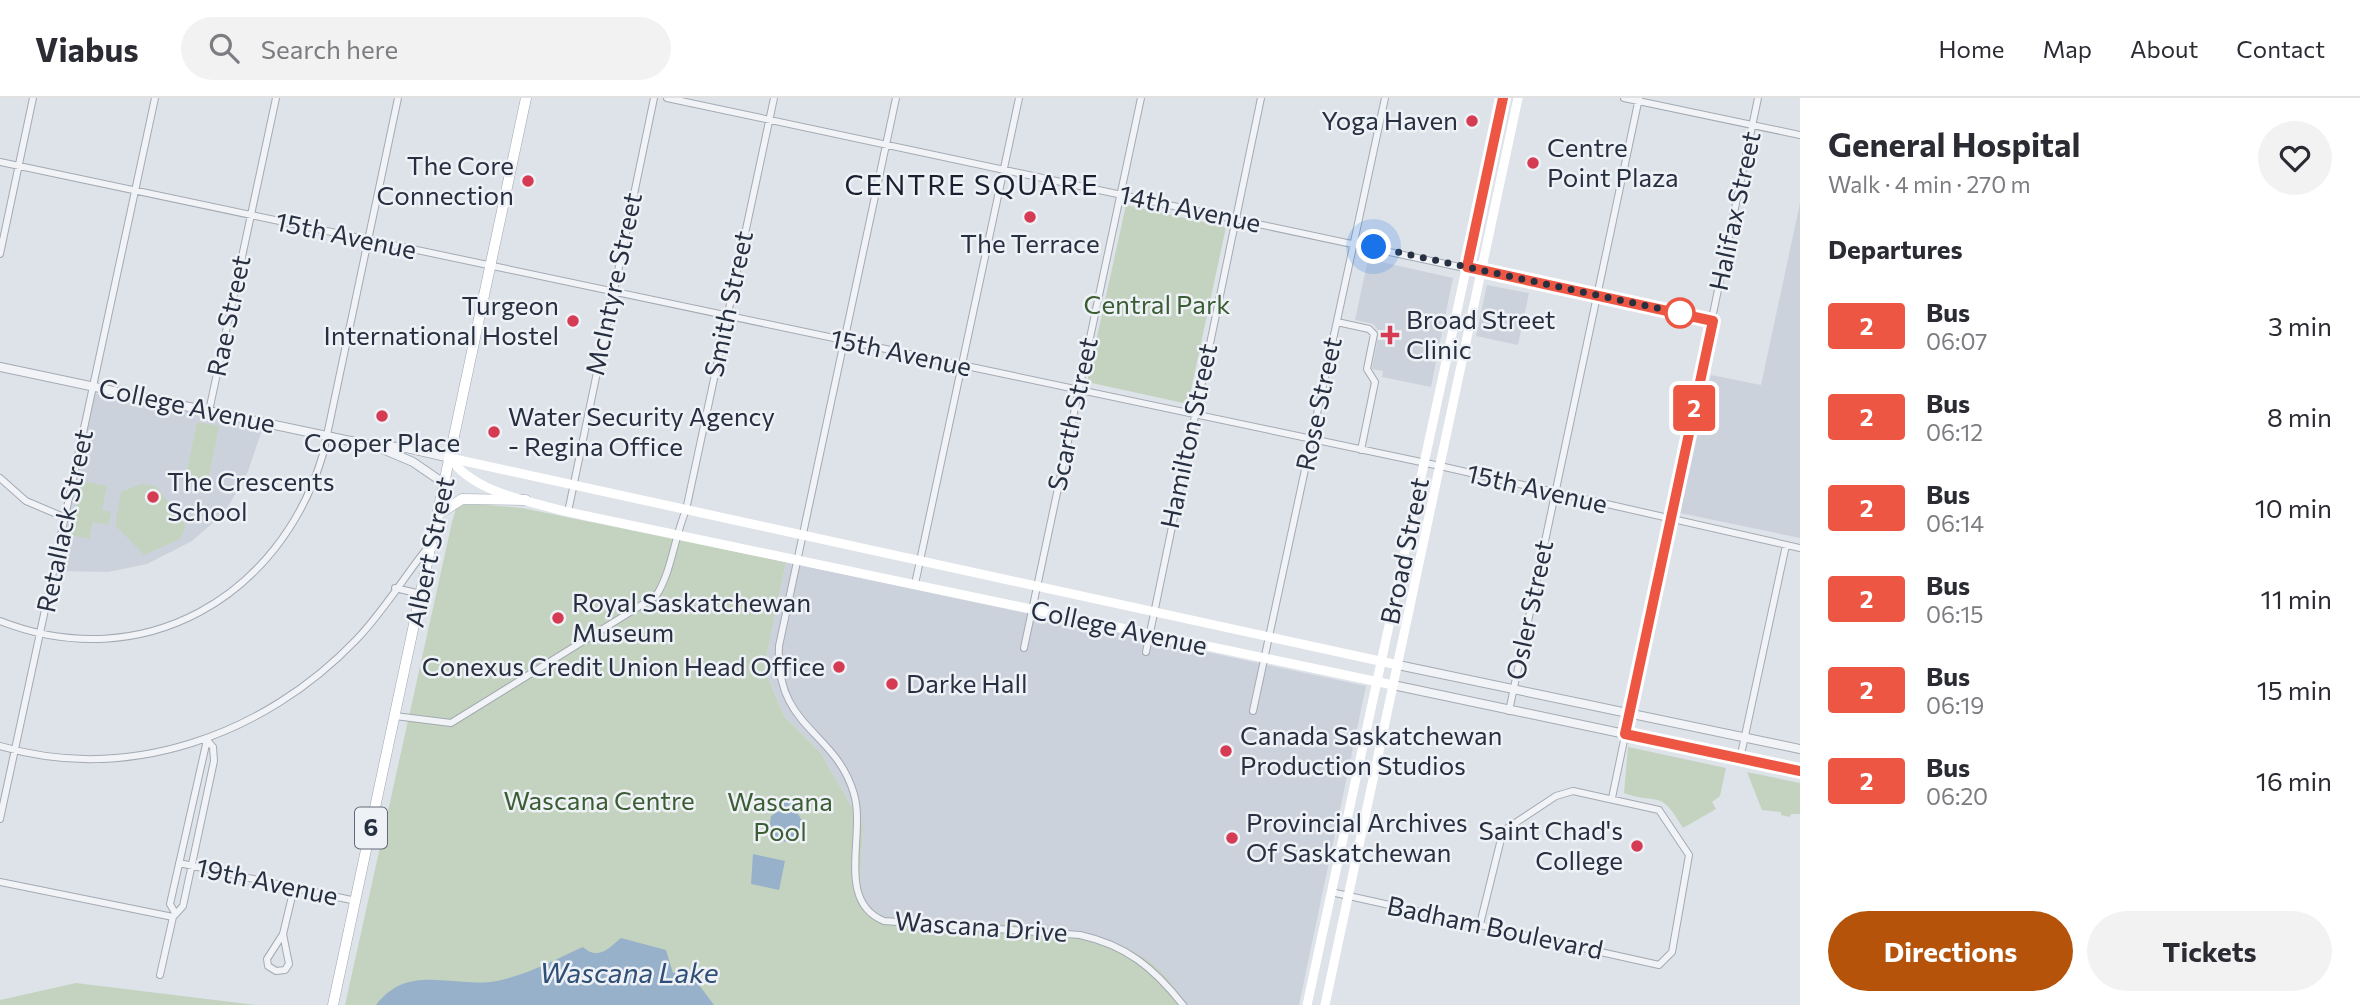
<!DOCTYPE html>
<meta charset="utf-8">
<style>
:root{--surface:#fff;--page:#f2f2f3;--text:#2b2b33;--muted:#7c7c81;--line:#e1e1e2;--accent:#b45309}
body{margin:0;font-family:Commissioner,sans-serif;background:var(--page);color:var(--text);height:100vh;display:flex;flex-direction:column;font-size:26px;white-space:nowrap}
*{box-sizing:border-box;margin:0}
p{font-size:23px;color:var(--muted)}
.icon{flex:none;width:38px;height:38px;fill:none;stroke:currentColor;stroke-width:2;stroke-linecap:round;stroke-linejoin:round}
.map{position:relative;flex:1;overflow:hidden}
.side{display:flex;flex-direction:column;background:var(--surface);width:560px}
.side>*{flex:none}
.badge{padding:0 14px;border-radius:5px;font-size:24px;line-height:46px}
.you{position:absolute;width:35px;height:35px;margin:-18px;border:5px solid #fff;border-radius:50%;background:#1a73e8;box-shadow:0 0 0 10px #1a73e833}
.map>.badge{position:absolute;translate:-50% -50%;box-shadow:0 0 0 4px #fff}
h2{padding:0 28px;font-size:26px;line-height:63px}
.round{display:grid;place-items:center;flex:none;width:74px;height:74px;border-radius:37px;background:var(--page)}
.overview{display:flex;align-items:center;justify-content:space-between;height:119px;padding:0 28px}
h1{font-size:33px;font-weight:700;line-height:52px}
.cta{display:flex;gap:14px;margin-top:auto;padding:14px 28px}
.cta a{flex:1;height:80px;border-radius:42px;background:var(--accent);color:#fff;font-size:28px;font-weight:700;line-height:80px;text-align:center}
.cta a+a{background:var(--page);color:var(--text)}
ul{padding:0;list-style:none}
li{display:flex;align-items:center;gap:21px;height:91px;padding:0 28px}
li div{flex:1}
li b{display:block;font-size:26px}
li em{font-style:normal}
li .badge{min-width:77px;font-weight:700;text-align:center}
header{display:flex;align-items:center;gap:42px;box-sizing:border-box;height:98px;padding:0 35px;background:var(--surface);border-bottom:2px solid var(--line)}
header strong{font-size:33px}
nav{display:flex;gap:38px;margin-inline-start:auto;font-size:24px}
.search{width:490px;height:63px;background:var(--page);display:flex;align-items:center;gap:18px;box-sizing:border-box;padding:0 24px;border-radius:38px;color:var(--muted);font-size:26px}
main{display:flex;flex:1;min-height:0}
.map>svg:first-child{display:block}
.built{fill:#ccd2db}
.green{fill:#c4d3bf}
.water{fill:#97b1cb}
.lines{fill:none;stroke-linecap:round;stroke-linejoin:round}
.minor-casing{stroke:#a3aab3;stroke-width:8}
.tertiary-casing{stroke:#a3aab3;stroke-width:10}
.primary-casing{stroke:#9da7b5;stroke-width:11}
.minor{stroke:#f1f3f7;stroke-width:6}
.tertiary{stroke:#f1f3f7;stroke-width:8}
.secondary{stroke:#fff;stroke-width:9}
.primary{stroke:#fff;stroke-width:10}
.line-casing{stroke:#fff;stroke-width:16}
.line{stroke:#ec5643;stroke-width:10}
.walk{stroke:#273041;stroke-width:7;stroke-dasharray:0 12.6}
.poi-dot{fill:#d53c54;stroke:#eef1f6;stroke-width:2.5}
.stop-dot{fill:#fff;stroke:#ec5643;stroke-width:3.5}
.labels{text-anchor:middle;stroke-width:5;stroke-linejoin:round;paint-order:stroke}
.shield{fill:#eef1f6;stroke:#636a77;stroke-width:2}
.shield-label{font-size:24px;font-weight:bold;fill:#273041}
.poi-label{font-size:26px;fill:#273041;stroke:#eef1f6;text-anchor:start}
.street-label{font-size:26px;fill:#273041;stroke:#eef1f6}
.park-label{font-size:26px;fill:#3b5d33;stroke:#eef1f6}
.neighbourhood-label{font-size:28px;letter-spacing:2px;fill:#192131;stroke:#eef1f6}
.water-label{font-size:28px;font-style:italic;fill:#2f4f77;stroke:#eef1f6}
</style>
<header>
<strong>Viabus</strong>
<div class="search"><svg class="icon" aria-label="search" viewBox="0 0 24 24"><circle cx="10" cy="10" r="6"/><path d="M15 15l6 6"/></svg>Search here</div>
<nav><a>Home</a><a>Map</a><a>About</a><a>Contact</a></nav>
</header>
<main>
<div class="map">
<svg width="1800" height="907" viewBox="0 0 1800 907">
<rect width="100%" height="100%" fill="#dee3e9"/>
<path class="built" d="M1800 105V440L1680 415 1711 277 1761 287Z
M1368 161 1453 180 1431 289 1382 279 1383 273 1372 271 1379 233 1373 226 1355 222Z
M1487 187 1529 195 1518 247 1476 238Z
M95 295 263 329 247 376 224 415 192 443 147 466 108 474 58 473Z
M786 464 1366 588 1299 907H1187L1159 872 1124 849 1080 834 886 821 874 814 866 807 860 783 863 728 820 654 784 618 764 570Z"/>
<path class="green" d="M1126 107 1226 129 1188 306 1087 284Z
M197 324 219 328 208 383 186 378Z
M81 383 107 388 102 412 111 414 108 427 93 424 89 441 70 437Z
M141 386 156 388 186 428 180 441 144 457 115 427 121 394Z
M466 405 522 410 786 464 764 570 784 618 820 654 863 728 860 783 866 807 886 821C960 825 1107 819 1161 873 1170 883 1178 896 1187 907H345L452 424 456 411Z
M1628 649 1726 670 1720 698 1712 704 1716 711 1683 730C1659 689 1659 708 1624 695Z
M1747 674 1800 685V716H1791L1790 719 1781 717V714L1762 712Z
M76 885 256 907H0V902Z"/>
<path class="water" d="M784 699 798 705 796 713 803 724 801 736 792 744 778 743 769 733 771 718 784 710Z
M753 756 785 763 779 792 751 786Z
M621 840 666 852 673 875 687 871 714 907H376C409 864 453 891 497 883 527 877 556 861 583 849 598 863 609 850 621 840Z"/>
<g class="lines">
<defs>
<path id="minor" d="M667 0 1713 223
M896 0 779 548C775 631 835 631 854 696 866 737 835 803 884 823L1080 837C1126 847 1154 870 1183 907
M1624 0 1800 37
M0 64 1440 368 1800 450
M0 156 33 0
M1337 224 1369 231 1374 236 1367 271 1375 284 1361 352
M209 313 276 0
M0 380 26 403 66 420
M568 414 654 0
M915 486 1019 0
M395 490 421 496
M0 523C143 579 281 499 323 356L398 0
M1024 550 1141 0
M1146 554 1261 0
M1253 613 1385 0
M1509 613 1639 0
M395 618 451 625 656 498C672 473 674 440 686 412L774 0
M0 648C129 686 265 637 356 542 383 514 404 479 428 449
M1740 661 1786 447
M1612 700 1758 0
M0 721 155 0
M179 765 356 803
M0 784 173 819
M1331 794 1659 867 1672 854 1689 757 1659 712 1573 693 1556 698 1503 733 1480 826
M175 815 170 806 207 642
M283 836 289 866 285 872 276 873 268 868 267 861 283 836 294 790
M160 877 173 819 183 808 214 663 213 649 207 642"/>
<path id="tertiary" d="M0 269 374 348 402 349 450 360
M380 350 413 364 445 386
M1398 567 1800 651
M1393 587 1800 673"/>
<path id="primary" d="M439 416 462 401 526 402
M333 907 526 0"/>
</defs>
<use href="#minor" class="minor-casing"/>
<use href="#tertiary" class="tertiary-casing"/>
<use href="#primary" class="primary-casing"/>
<use href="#minor" class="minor"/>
<use href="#tertiary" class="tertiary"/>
<path class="secondary" d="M450 360C474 395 529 403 568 414L1393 587
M450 360 1398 567
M1307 907 1503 0
M1325 907 1518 0"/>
<use href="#primary" class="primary"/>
</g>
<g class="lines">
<defs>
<path id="line" d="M1503 0 1467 169 1713 223 1625 636 1800 673"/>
</defs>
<use href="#line" class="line-casing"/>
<use href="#line" class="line"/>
<path class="walk" d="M1374 149 1680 215"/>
</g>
<g class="poi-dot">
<circle cx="1472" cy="23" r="7"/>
<circle cx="1533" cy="65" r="7"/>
<circle cx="528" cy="83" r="7"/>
<circle cx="1030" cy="119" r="7"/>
<circle cx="573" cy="223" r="7"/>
<path d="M1386.5 226.5h7v7h7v7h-7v7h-7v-7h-7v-7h7z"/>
<circle cx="382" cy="318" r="7"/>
<circle cx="494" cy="334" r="7"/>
<circle cx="153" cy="399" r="7"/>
<circle cx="558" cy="520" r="7"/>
<circle cx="839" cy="569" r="7"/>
<circle cx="892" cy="586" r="7"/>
<circle cx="1226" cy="653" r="7"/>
<circle cx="1232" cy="740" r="7"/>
<circle cx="1637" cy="748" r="7"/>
</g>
<circle class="stop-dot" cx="1680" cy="215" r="14"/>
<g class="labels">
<rect class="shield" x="355" y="709.5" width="32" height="41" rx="5"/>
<g class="shield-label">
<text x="371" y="738">6</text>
</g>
<g class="poi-label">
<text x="1458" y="32" text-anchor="end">Yoga Haven</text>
<text x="1547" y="59">Centre<tspan x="1547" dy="30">Point Plaza</tspan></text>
<text x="514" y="77" text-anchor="end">The Core<tspan x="514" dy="30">Connection</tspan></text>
<text x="1030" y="155" text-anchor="middle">The Terrace</text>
<text x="559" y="217" text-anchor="end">Turgeon<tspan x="559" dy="30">International Hostel</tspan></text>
<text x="1406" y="231">Broad Street<tspan x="1406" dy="30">Clinic</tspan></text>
<text x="508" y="328">Water Security Agency<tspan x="508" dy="30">- Regina Office</tspan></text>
<text x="382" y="354" text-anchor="middle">Cooper Place</text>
<text x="167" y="393">The Crescents<tspan x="167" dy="30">School</tspan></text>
<text x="572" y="514">Royal Saskatchewan<tspan x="572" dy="30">Museum</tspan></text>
<text x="825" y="578" text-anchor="end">Conexus Credit Union Head Office</text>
<text x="906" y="595">Darke Hall</text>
<text x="1240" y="647">Canada Saskatchewan<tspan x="1240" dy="30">Production Studios</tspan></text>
<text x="1246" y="734">Provincial Archives<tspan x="1246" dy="30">Of Saskatchewan</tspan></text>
<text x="1623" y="742" text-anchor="end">Saint Chad's<tspan x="1623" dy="30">College</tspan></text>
</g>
<g class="street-label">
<text transform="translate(1190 111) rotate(12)" y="9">14th Avenue</text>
<text transform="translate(1735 113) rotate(-78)" y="9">Halifax Street</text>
<text transform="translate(346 138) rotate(12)" y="9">15th Avenue</text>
<text transform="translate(614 186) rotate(-78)" y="9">McIntyre Street</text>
<text transform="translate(729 206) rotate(-78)" y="9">Smith Street</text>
<text transform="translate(229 218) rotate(-78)" y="9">Rae Street</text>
<text transform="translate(901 255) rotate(12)" y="9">15th Avenue</text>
<text transform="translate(1319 306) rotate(-78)" y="9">Rose Street</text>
<text transform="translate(187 308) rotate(12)" y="9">College Avenue</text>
<text transform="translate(1073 316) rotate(-78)" y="9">Scarth Street</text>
<text transform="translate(1189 338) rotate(-78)" y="9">Hamilton Street</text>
<text transform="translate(1537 391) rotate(13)" y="9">15th Avenue</text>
<text transform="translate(65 423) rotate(-78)" y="9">Retallack Street</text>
<text transform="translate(1405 453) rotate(-78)" y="9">Broad Street</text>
<text transform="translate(430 454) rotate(-78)" y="9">Albert Street</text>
<text transform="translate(1530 512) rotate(-78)" y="9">Osler Street</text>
<text transform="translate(1119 530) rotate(12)" y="9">College Avenue</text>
<text transform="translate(267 784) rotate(12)" y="9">19th Avenue</text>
<text transform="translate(981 829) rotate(4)" y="9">Wascana Drive</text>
<text transform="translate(1495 830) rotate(12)" y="9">Badham Boulevard</text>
</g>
<g class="park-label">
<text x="1157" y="216">Central Park</text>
<text x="599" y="712">Wascana Centre</text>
<text x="780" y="713">Wascana<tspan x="780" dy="30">Pool</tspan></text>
</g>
<g class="neighbourhood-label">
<text x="972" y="97">CENTRE SQUARE</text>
</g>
<g class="water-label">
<text x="629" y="885">Wascana Lake</text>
</g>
</g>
</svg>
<div class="you" style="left:1374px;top:149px"></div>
<b class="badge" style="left:1694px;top:310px;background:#ec5643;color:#fff">2</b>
</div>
<section class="side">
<div class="overview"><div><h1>General Hospital</h1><p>Walk · 4 min · 270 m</p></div><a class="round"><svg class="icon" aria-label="heart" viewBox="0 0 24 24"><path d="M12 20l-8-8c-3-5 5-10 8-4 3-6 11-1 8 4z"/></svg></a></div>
<h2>Departures</h2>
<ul>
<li><span class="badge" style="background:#ec5643;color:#fff">2</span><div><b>Bus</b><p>06:07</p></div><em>3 min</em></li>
<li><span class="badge" style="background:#ec5643;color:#fff">2</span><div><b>Bus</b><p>06:12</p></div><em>8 min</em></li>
<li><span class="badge" style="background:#ec5643;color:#fff">2</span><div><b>Bus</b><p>06:14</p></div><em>10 min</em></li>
<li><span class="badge" style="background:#ec5643;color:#fff">2</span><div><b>Bus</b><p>06:15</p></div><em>11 min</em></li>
<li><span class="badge" style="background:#ec5643;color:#fff">2</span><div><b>Bus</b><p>06:19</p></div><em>15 min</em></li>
<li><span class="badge" style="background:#ec5643;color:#fff">2</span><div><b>Bus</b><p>06:20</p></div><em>16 min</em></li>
</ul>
<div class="cta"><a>Directions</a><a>Tickets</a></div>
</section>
</main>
